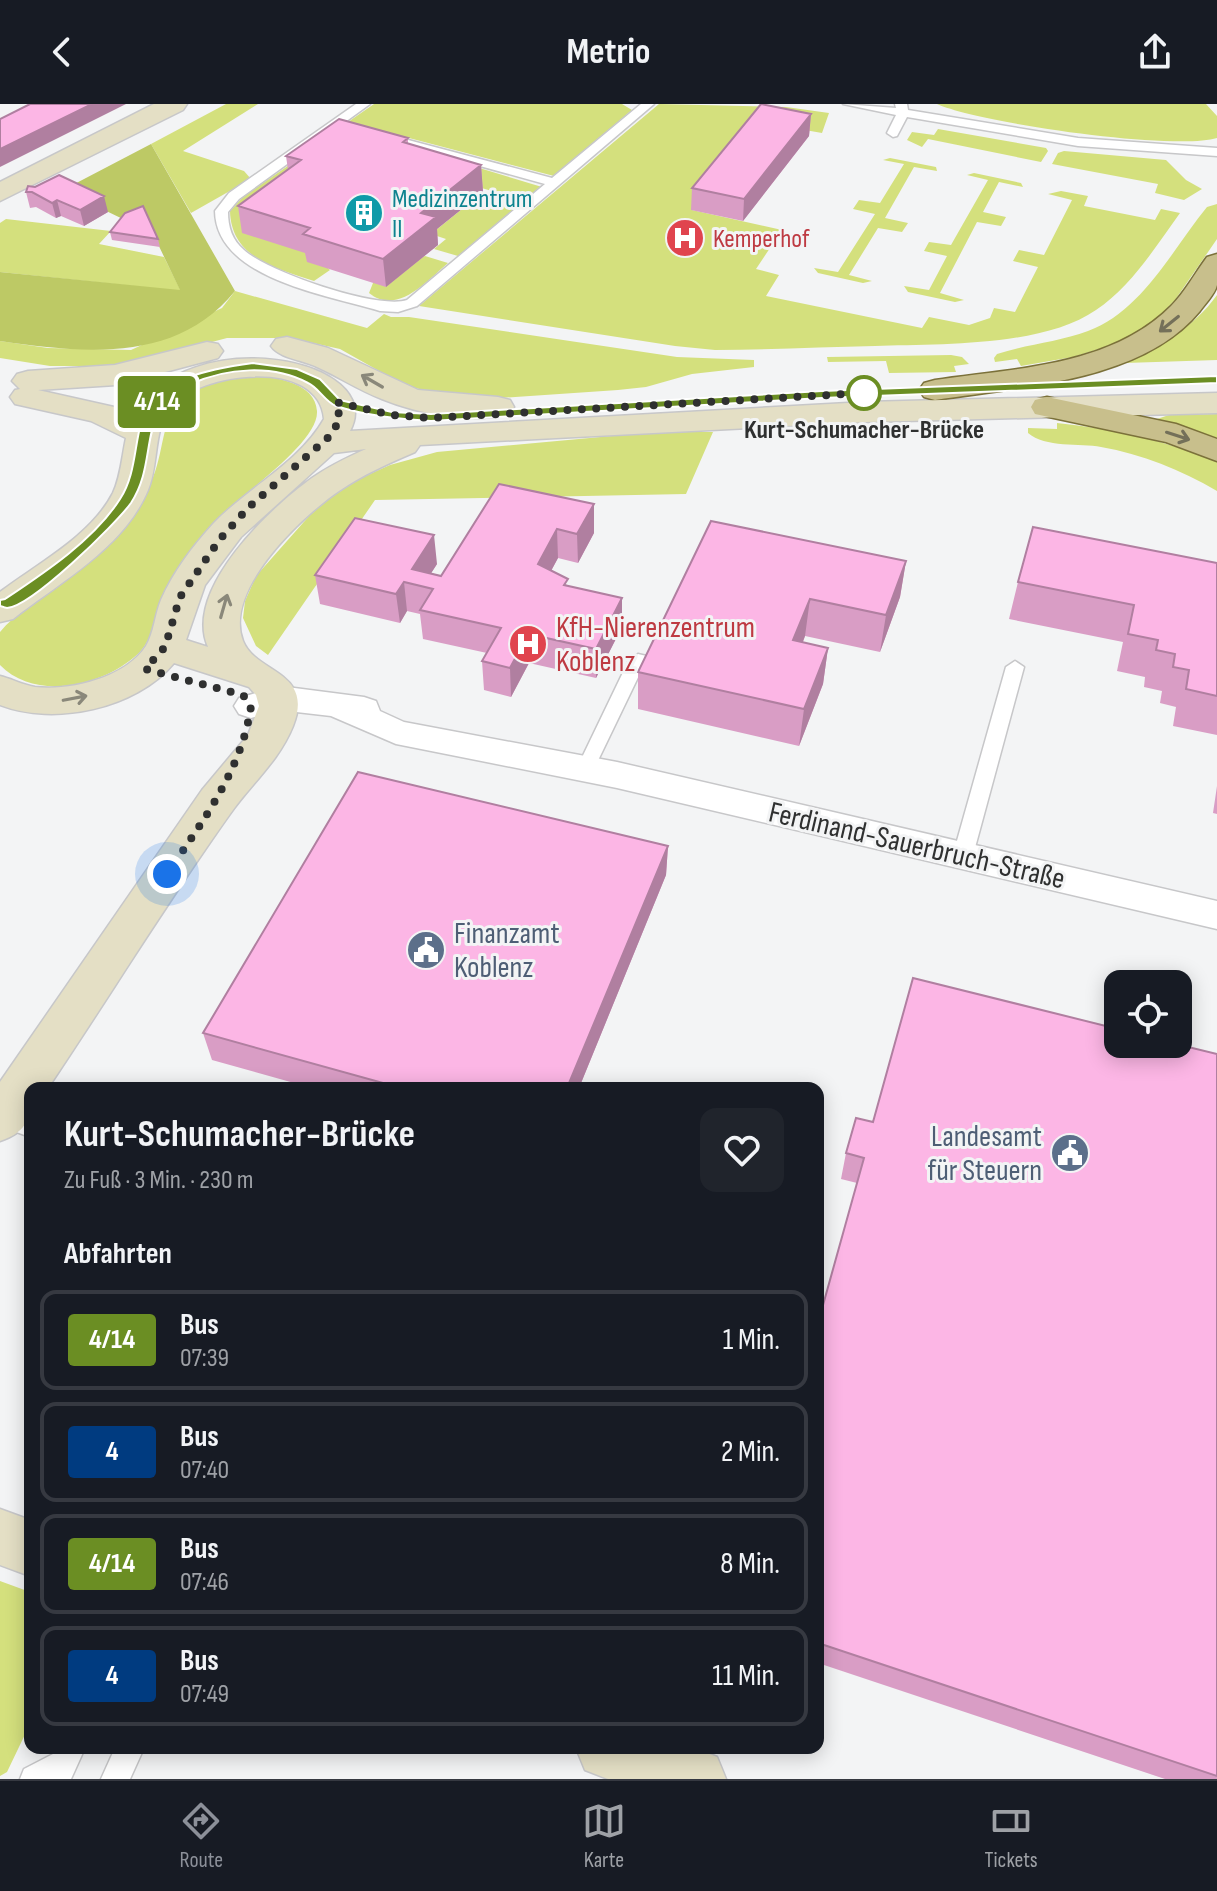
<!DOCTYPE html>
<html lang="de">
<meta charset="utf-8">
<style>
:root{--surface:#171b24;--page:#20242c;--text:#f1f3f6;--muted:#9ea1a6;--line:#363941;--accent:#8c9099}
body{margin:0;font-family:"Sofia Sans Condensed",sans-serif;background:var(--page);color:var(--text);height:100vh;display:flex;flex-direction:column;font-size:30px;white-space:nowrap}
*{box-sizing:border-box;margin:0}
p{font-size:26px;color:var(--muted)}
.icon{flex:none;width:44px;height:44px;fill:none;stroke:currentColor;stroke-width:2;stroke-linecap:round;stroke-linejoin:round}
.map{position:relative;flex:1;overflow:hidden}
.details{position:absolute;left:24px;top:978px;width:800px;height:672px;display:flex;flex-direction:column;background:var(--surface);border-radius:16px;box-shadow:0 4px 20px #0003}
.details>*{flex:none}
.badge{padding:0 16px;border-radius:6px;font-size:28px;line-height:52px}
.controls{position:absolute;left:1104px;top:866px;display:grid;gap:16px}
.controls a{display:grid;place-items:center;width:88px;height:88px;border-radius:16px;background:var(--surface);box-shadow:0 4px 20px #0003;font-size:40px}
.you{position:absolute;width:40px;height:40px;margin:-20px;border:6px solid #fff;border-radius:50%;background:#1a73e8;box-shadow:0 0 0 12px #1a73e833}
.map>.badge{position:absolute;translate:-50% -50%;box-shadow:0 0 0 4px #fff}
h2{padding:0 40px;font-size:30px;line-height:72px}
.round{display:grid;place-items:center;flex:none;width:84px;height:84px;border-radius:16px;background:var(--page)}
.head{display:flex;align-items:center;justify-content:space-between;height:136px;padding:0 40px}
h1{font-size:38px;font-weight:700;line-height:60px}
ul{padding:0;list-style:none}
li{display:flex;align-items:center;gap:24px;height:100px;margin:0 16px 12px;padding:0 24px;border:4px solid var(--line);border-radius:16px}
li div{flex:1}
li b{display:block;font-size:30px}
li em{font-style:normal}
li .badge{min-width:88px;font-weight:700;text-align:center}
header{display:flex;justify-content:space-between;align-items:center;height:104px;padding:0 40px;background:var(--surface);font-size:36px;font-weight:700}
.menu{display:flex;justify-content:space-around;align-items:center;height:112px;border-top:2px solid var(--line);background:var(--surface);font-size:22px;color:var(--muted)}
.menu a{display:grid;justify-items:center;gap:4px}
.menu .selected{color:var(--accent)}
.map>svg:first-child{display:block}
.green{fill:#d4e07d}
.forest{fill:#bdc965}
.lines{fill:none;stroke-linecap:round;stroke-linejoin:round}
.lane-casing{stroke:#c7c7c9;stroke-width:3}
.street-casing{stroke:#c7c7c9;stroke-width:3}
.secondary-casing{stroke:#c7c7c9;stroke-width:3}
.primary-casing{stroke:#7b713a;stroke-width:3}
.lane{fill:#fff;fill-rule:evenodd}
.street{fill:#fff;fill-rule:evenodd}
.secondary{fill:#e4dfc5;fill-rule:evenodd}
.primary{fill:#c8bf8c;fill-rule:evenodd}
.wall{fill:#d99dc5}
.shaded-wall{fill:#b07fa0}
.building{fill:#fcb6e5;stroke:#b07fa0;stroke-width:2}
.oneway{stroke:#747059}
.oneway2{stroke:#8a887a}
.line{fill:#6b8e23;stroke:#fff;stroke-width:2}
.walk{stroke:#2f3030;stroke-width:8;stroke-dasharray:0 14.4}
.stop-dot{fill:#fff;stroke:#6b8e23;stroke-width:4}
.labels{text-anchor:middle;stroke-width:6;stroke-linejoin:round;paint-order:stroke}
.far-culture-label{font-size:26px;fill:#0d838f;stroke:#f3f4f5;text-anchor:start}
.far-health-label{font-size:26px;fill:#be3a42;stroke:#f3f4f5;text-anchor:start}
.far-stop-label{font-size:26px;font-weight:bold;fill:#2f3030;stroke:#f3f4f5}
.health-label{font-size:30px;fill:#be3a42;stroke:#f3f4f5;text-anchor:start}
.street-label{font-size:30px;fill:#2f3030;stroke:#f3f4f5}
.service-label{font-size:30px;fill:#4e5e75;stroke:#f3f4f5;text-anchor:start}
</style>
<header><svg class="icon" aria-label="back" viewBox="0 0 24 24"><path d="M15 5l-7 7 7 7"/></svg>Metrio<svg class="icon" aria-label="share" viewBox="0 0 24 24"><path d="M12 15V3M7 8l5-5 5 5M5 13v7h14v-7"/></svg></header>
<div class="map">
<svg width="1217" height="1675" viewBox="0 0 1217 1675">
<rect width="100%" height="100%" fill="#f3f4f5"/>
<path class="green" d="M226 0H258L183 47 244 67 251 75 191 109 151 40Z
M374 0H622L632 6 554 72 348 18Z
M659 0 786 3 829 9 822 29 782 22 692 106 782 126 756 165 779 171 766 192 922 224 929 213 969 221 990 214 994 204 1015 208 1038 163 1013 157 1019 146 1044 151 1072 96 1048 90 1061 87 1088 92 1084 102 1155 116 1161 105 1180 109C1156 142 1131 183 1096 206 1043 243 938 240 875 242 822 243 769 246 715 246L675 242 419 202Z
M937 0H1206L1217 12V34C1174 47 979 19 937 0Z
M938 25 1046 44 1048 47 1041 58 928 35 922 43 907 36 912 28 934 31Z
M1064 47 1166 56 1186 76 1202 85 1184 96 1155 89 1158 80 1052 60 1058 49Z
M890 54 936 63 937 67 914 63 885 114 908 119 902 128 878 124 849 171 872 177 863 179 818 169 814 164 838 168 875 110 853 105 859 96 880 99 904 60 883 56Z
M295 57 314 152 330 166 314 177C277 165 231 154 230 107L244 92Z
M466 60 542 83 526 97 447 74Z
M974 69 1021 79 1023 83 999 78 983 108 1006 113 1001 122 977 118 940 189 964 196 955 198 908 188 904 182 929 186 947 152 924 147 929 138 951 141 988 76 967 71Z
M483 88 522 100 458 152 434 145 446 135 431 130Z
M1217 100V135L1175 196 1152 220 1118 239 1073 253 1021 262 1017 255 995 258 994 254 997 250C1027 240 1059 238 1088 227 1142 207 1172 146 1207 103Z
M6 115 111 127 99 140 164 153 181 187 0 168V119Z
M425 152 448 159C427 177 397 212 369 189L373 179Z
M235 187 367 224 384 210 391 213H409L677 253 754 256V263L692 270 646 283 618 286 484 295 434 289 404 281 340 245 290 234H227L136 258 107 262H50L0 254V237L48 244 131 246 222 204Z
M1217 191V256L1125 259C1161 239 1192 226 1217 191Z
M951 251 962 253 969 260 954 262 956 268 889 269 886 257 828 258 827 253Z
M253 272C275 273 315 278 317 307 319 338 245 387 225 410 207 431 174 470 163 493 154 512 154 534 139 549 104 582 36 598 0 561V528C15 509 39 497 58 483 94 454 124 422 148 383 164 358 160 317 179 298 199 278 227 275 253 272Z
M1217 310V334L1157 315 1169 311Z
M1057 319C1113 325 1165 336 1217 358V387C1181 366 1142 350 1101 343 1080 339 1045 344 1028 329V324L1057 325Z
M655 328H713L686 390 375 396 268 551 256 542 243 514 245 497 256 472 310 411 345 381 390 361 437 348Z
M0 1477 30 1488V1620L7 1668 0 1672Z"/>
<path class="forest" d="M151 40 235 187C176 260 83 249 0 237V168L180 186 144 111 129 118 63 86Z"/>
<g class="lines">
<defs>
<path id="lane" d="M356 0H370L239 95 228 108C228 123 232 136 244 146 268 168 378 206 407 196L545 80 378 34V28L552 74 641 0H654L417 202 398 208 380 207C328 191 216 175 215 107L229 89Z
M843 0 896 4 895 0H907L908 6 1078 34 1217 44V52L1078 42 907 13 897 32 893 33 887 29 896 11Z
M638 550 664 556 667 560 658 566 643 563 591 671H579L576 666 629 556Z
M1015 557 1024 563 973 751 963 758 953 751 1006 563Z
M2 1004 30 1014V1033L0 1022Z
M56 1644H85L71 1675H20L24 1665 53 1650Z
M115 1644H144L130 1675H101Z"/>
<path id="street" d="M279 582 364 593 376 597 380 607 404 618 617 658 1217 797V825L617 684 396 640 331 612 279 606 251 614 239 610 234 602 239 594Z"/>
<path id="secondary" d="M154 0H187L183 6 0 97V78Z
M287 233 328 244 418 286 498 293 510 296 514 303 510 310C470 320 419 310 382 295 358 286 338 272 315 262 302 256 279 254 271 242L276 235Z
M207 238 218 240 223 247 218 254 116 281 38 286 114 303 133 312C188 215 389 255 350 327L866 298 1217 289V309L866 318 420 341 415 348C389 359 362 371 339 387 302 412 223 486 243 537 256 570 315 567 293 622 279 657 251 680 230 710 166 800 109 893 48 984H30C30 1013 30 1027 0 1037V978L202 686 248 631 259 602 256 591 249 583 174 559C136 605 54 622 0 601V572C12 575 23 581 35 583 70 587 125 574 146 542 154 529 155 510 161 496 173 468 193 442 213 420 247 384 299 359 324 315 319 253 199 267 170 304 153 327 159 360 148 386 124 444 60 478 13 515L0 518V488C37 460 91 432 113 389 121 372 122 352 126 334L91 317 15 300 10 293 15 286 20 285 12 277 17 270 28 267 115 261ZM366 345C348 353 329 362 312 374 270 404 183 486 208 543L186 536 205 481 241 433 334 349Z
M0 1405 30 1416V1472L0 1461Z
M576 1644H695L717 1653 726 1675H608L585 1666Z"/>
<path id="primary" d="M1217 150C1217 160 1217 172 1217 181 1215 190 1205 200 1200 207 1142 278 1019 283 935 296L924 293 919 286 924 279 935 276C1014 264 1110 263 1171 202 1185 188 1195 169 1207 153Z
M1047 293 1176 320 1217 335V357L1166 338 1035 310 1031 303 1035 296Z"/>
</defs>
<use href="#lane" class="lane-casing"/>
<use href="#street" class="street-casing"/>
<use href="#secondary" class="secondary-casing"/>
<use href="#primary" class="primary-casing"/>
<use href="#lane" class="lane"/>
<use href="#street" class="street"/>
<use href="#secondary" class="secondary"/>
<use href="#primary" class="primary"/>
</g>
<path class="wall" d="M811 10 809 32 743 117 691 106 692 84Z
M408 34V40L481 61 483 88 437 125 438 141 386 183 307 158 305 149 242 129 238 102 288 66 286 52Z
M28 82 108 108 84 122 61 112 56 114 36 103 30 104 26 88Z
M110 128 158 135 160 143 112 136Z
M499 380 594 429 578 459 558 454 551 467 568 482 622 523 596 574 529 559 511 593 484 586 482 557 487 549 423 535 420 510 407 507 400 519 320 500 315 471 437 460 431 469 441 472Z
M711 417 906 457 900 493 880 548 805 532 803 538 828 544 823 580 799 642 638 605V568Z
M1217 459V631L1173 622 1176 603 1160 599 1162 587 1144 583 1145 573 1117 567 1123 538 1009 515 1018 478Z
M1217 682V710L1213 709Z
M668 742 666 771 579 984H312L212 956 203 929Z
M1217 950V1675H1165L818 1559V1219L857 1079 841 1075 846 1049 873 1018Z"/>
<path class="shaded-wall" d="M92 0H126L0 63V45Z
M811 10 809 32 743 117 744 95Z
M481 61 483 88 437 125 438 141 386 183 383 155 421 109Z
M104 92 108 108 84 122 80 106Z
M57 96 61 112 56 114 52 99Z
M594 400V429L578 459 577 430Z
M557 425 558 454 539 489 538 460Z
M434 431 437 460 423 482 412 465Z
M906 457 900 493 880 548 886 511Z
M404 478 407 507 400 519 396 490Z
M622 494V523L596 574V545Z
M810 495 805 532 789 573 793 536Z
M528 530 529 559 511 593 510 564Z
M828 544 823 580 799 642 804 605Z
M668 742 666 771 579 984H567Z"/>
<path class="building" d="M30 0H92L0 45V15Z
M761 0 811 10 744 95 692 84Z
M339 15 408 34 403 38 481 61 421 109 436 113 383 155 303 130 310 124 238 102 301 56 286 52Z
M59 71 104 92 80 106 57 96 52 99 32 88H26L28 82 35 83Z
M143 102 158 135 110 128 125 109Z
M499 380 594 400 577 430 557 425 538 460 568 475 564 481 622 494 596 545 528 530 510 564 482 557 501 524 420 506 433 485 404 478 396 490 315 471 355 414 434 431 412 465 441 472Z
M711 417 906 457 886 511 810 495 793 536 828 544 804 605 638 568Z
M1033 423 1217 459V592L1186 585 1189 566 1173 563 1175 550 1156 546 1158 536 1128 530 1134 501 1018 478Z
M358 668 668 742 567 984H401L203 929Z
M913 874 1118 925V940H1176L1217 950V1672L818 1539V1219L864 1054 846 1049 856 1014 873 1018Z"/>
<defs><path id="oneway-shaft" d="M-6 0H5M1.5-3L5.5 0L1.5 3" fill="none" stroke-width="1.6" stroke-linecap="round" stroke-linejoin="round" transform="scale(2)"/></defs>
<g class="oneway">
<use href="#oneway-shaft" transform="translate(1169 220) rotate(141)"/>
<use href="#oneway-shaft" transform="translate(1178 332) rotate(18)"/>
</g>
<g class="oneway2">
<use href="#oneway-shaft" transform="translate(372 277) rotate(-150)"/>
<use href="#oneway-shaft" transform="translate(224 502) rotate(-74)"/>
<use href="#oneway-shaft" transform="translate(75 594) rotate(-11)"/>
</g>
<path class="line" d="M253 259 297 265 320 275 340 296 392 308 431 310 822 287 1217 272V279L822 294 431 317C399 315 367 312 336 302 325 298 319 284 308 279 273 260 226 264 191 280 134 306 160 355 131 399 116 420 31 503 7 504 6 504 0 502 0 502V496L5 495C44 469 94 436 120 395 135 372 134 345 141 319 153 274 214 264 253 259Z"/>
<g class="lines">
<path class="walk" d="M167 770C202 718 242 666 251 602L243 591 145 565 165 543 180 493 220 435 249 403 331 331 340 315 336 298 392 311 431 314 864 289"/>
</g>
<defs>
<symbol id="building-disc" viewBox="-11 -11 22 22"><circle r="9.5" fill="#0f9aa8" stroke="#f3f4f5"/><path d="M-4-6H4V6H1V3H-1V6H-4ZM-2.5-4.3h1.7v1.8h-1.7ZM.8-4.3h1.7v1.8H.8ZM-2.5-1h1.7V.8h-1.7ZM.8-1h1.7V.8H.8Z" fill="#fff"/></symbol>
<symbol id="hospital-disc" viewBox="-11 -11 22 22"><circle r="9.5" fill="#e0444e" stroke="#f3f4f5"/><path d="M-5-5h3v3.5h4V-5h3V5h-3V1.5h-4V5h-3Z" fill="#fff"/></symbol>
<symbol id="civic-disc" viewBox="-11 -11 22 22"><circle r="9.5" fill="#5c6f8a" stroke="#f3f4f5"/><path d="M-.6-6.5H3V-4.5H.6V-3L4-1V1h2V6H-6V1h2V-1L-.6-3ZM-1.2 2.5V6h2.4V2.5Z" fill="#fff"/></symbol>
</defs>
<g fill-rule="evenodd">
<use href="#building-disc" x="342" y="87" width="44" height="44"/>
<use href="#hospital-disc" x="663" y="112" width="44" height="44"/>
<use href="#hospital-disc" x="506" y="518" width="44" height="44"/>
<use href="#civic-disc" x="404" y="824" width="44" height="44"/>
<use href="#civic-disc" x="1048" y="1027" width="44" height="44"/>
</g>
<circle class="stop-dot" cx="864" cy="289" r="16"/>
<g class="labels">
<g class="far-culture-label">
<text x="392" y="103">Medizinzentrum<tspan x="392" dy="30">II</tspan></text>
</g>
<g class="far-health-label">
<text x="713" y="143">Kemperhof</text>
</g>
<g class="far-stop-label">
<text x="864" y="334">Kurt-Schumacher-Brücke</text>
</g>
<g class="health-label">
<text x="556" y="533">KfH-Nierenzentrum<tspan x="556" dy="34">Koblenz</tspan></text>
</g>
<g class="street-label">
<text transform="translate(917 741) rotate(13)" y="10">Ferdinand-Sauerbruch-Straße</text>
</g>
<g class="service-label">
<text x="454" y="839">Finanzamt<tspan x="454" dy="34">Koblenz</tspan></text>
<text x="1042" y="1042" text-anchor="end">Landesamt<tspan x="1042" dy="34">für Steuern</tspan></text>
</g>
</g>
</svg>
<div class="controls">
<a><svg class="icon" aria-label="locate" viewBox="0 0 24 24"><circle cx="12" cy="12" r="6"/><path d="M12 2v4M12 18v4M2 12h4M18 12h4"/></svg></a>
</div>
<div class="you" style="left:167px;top:770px"></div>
<b class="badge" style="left:157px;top:298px;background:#6b8e23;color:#fff">4/14</b>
<section class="details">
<div class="head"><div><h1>Kurt-Schumacher-Brücke</h1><p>Zu Fuß · 3 Min. · 230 m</p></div><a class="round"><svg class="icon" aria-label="heart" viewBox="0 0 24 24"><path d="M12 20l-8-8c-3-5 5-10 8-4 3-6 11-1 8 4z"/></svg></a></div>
<h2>Abfahrten</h2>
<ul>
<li><span class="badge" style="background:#6b8e23;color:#fff">4/14</span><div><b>Bus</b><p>07:39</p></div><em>1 Min.</em></li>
<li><span class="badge" style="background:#003b80;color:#fff">4</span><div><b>Bus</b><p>07:40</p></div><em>2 Min.</em></li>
<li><span class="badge" style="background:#6b8e23;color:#fff">4/14</span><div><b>Bus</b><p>07:46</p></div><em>8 Min.</em></li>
<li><span class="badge" style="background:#003b80;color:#fff">4</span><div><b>Bus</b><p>07:49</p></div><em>11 Min.</em></li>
</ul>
</section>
</div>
<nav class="menu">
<a class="selected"><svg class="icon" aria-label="directions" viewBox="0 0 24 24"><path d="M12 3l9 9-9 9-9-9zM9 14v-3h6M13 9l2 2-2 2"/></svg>Route</a>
<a><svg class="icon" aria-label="map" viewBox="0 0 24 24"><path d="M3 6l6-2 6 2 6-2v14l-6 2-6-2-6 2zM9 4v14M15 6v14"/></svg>Karte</a>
<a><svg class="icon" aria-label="tickets" viewBox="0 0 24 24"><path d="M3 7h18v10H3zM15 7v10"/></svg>Tickets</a>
</nav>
